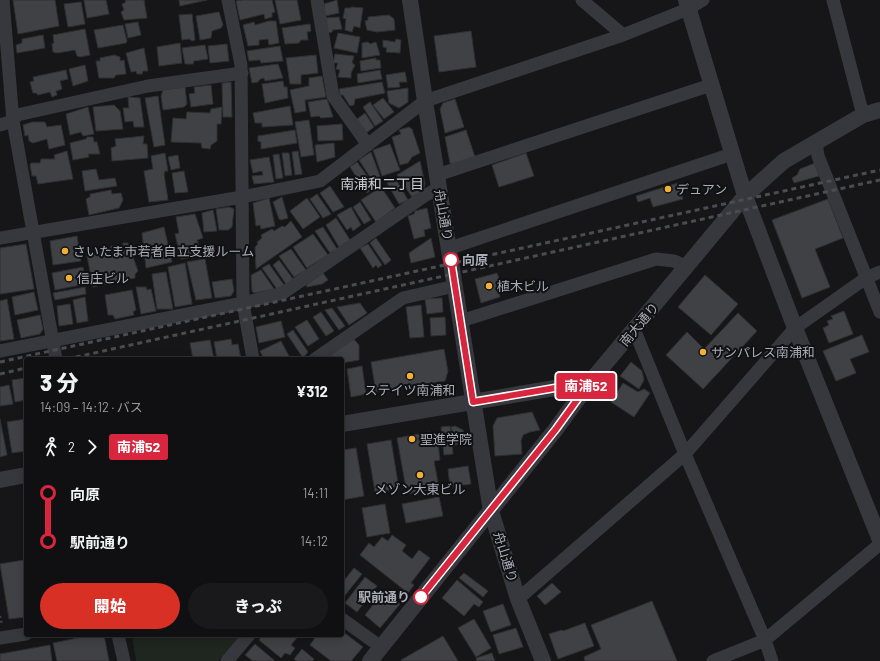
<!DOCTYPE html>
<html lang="ja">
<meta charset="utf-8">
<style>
:root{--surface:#101012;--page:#19191b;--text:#f1f3f6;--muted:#9c9d9f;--line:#303032;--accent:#d93025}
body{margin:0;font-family:Barlow,"Noto Sans JP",sans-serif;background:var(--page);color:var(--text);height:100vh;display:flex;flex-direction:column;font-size:15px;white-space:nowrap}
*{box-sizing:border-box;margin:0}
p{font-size:13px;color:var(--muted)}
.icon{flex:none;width:22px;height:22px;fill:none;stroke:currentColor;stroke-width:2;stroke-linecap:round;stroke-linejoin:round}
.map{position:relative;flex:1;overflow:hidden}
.drawer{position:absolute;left:24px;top:357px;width:320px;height:280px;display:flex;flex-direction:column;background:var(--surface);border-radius:4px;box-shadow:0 2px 10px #0003,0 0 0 1px var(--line)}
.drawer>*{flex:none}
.badge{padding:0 8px;border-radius:3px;font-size:14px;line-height:26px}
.map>.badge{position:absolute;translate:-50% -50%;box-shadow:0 0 0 2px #fff}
.legs{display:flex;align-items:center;gap:6px;height:44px;padding:0 16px;font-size:13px}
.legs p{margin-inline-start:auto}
.head{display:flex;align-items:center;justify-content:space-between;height:68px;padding:0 16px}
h1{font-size:22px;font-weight:800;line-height:30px}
.cta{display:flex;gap:8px;margin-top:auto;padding:8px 16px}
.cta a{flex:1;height:46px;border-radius:24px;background:var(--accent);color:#fff;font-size:16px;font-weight:800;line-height:46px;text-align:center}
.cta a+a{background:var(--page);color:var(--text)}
ul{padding:0 16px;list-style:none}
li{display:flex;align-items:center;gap:14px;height:48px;font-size:15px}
li i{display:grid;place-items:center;width:6px;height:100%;margin:0 5px;background:currentColor}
li i::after{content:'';width:10px;height:10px;margin:-5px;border:3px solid;border-radius:50%;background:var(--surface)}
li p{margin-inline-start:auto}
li:first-child i{background:linear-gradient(#0000 50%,currentColor 0)}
li:last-child i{background:linear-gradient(currentColor 50%,#0000 0)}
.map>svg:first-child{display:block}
.green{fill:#1e261f}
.building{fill:#404145;stroke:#303034}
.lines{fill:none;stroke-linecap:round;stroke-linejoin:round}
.path{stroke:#3d3f44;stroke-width:2.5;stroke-dasharray:2 3;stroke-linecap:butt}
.minor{stroke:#37383d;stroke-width:13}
.tertiary{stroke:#37383d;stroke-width:16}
.rail{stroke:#4a4c52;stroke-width:3;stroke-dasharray:5 4;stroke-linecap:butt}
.line-1-casing{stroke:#fff;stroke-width:9}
.line-1{stroke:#d7263d;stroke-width:6}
.poi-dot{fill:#f2b134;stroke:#111113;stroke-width:1.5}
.stop-1-dot{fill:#fff;stroke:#d7263d;stroke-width:2}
.labels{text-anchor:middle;stroke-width:4;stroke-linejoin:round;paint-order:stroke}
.poi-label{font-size:13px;fill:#a8adb8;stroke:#111113;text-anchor:start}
.street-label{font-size:13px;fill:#a8adb8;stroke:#111113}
.stop-label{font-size:13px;font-weight:bold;fill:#a8adb8;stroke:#111113;text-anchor:start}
.neighbourhood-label{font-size:14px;fill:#c9ccd4;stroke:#111113}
</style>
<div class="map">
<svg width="880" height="661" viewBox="0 0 880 661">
<rect width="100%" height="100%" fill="#161618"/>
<path class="green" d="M132 635H241L218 661H136Z"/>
<path class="building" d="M13 0H55L59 26 18 34Z
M84 0H106L109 14 87 18Z
M125 0H144L147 18 124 20 121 12 124 10 122 4 126 2Z
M179 0H207L180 6Z
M243 0H272L275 12 272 13V17L265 19 264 14 240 20 236 1Z
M275 0H297L301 20 280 24Z
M337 0 339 13 325 16 324 4Z
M81 2 85 24 68 27 64 4Z
M352 7 363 8 360 28 354 26 352 32 345 30 346 19 343 18 345 8H350Z
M219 12 223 25 221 28 212 31 211 38 200 40 196 16Z
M192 14 195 40 192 41 189 39 182 40 179 15Z
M389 15 394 19 395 30 377 32 367 30 365 21 368 20V17Z
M339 17 342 29 333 30 332 32 327 33 326 18Z
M269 21H276L279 43 269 45 268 39 259 40V45L248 46 243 25 254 22 255 25Z
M138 22 141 35 128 38 125 24Z
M310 24 311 31 307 32 308 40H301L299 43 285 44 282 28Z
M123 25 127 41 126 43 98 48 94 30Z
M85 29 90 55 80 57 77 56 75 50 57 53 53 52 52 44 54 43 53 35Z
M471 31 476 67 439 72 434 36Z
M338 33 360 37 357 53 334 48Z
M43 35 45 48 17 53 16 45 22 43V39Z
M396 39 401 40 400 53 386 52 387 48 383 47V40L395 42Z
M368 42 370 44 376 42 380 55 362 58V43Z
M180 43 182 63 159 66 157 47Z
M227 44 229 61 210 63 208 46Z
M205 45 208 59 194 61 193 64H185L182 48Z
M280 46 283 61 261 63 260 60 249 61 247 51Z
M144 48 148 71H143L142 74H137L136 71 131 72 126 53Z
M335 54 354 56 352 63 355 65 351 73V78L338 77 340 70 336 69 338 63H333Z
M114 55 120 57V61L124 60 126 74 116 75 114 78H99L96 61H100V58Z
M316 55 318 73 301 75V84H290L286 58Z
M376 58V60H380L381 68 361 71 360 61Z
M278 64 283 78 265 81 264 78 260 79 258 82 252 83 249 68Z
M85 65 88 81 73 86 69 69Z
M66 70 68 79 60 81 62 89 56 91 57 95 52 97 50 92 38 95 36 93H33L30 82 34 81 33 77Z
M380 70 382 79 358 83 357 74Z
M405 72 407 82H399L400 87 388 88 386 75Z
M322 76 326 97 305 100 306 111 295 113 290 90 309 86V78Z
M283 81 284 87H287L288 98 265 103 262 84Z
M231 82 232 117H223L222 83Z
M382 82 385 93 355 99 354 105 350 106 343 95H340L339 89Z
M211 85 213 104 191 107 189 94 195 93 194 87Z
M185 87 187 104 184 107 163 110 161 96 163 90Z
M408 88V102L399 108 389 103 387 91Z
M158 96 165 145 154 147 145 98Z
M128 97 140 98 144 127H134L133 121 125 122 123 108H129Z
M383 98 394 112 384 119 373 105Z
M327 99 333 117 321 118 319 116 311 117 308 102Z
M455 99 464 127 445 133 440 109 443 103Z
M370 102 383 121 375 126 363 107Z
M114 105 120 111 123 129 96 131 93 107Z
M290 106 293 125 262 127V123H255L253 113Z
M88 107 94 134 83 136 81 132 70 135 66 114Z
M222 107 221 124H217V141L211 145 210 149 202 148 201 143 171 142 173 118 186 119 187 112 210 113 211 109Z
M365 113 374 127 366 133 357 119Z
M309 120 314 155 301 157 295 122Z
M32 122H45L47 127 61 125 65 145 49 149 47 139 33 143 29 141 28 135 25 136 23 125Z
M342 124 343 140 318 141 317 126Z
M409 127 412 129 420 153 412 157 408 163 400 165 392 137 401 134 399 130Z
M295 130 297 143 261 149V142L258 141V136Z
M466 130 475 157 453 164 450 163 445 137Z
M144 136 143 144H147L148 158 112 161 111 148 116 146 115 139Z
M87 137H93L94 142H97L100 154H88L89 157 73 160 70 143 86 139Z
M334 143 335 157 317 162 315 145Z
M390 144 400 170 382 176 373 150Z
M67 151 73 179 38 184 36 176H32L30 165 31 163H40L41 159H55L54 155Z
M298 151 302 174 295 175 292 152Z
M371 152 381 179 374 183 359 160Z
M165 153 168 171H165L164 174 168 200 149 202 144 171 153 169 151 156Z
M282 153H289L292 175 285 176Z
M526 153 534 176 499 187 492 165Z
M279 154 283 178 276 179 273 155Z
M178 155 180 168 171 170 168 157Z
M269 157 274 182 254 184 252 176 263 175 262 171 253 173 250 160Z
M420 161 425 184 423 190 412 197 397 175Z
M357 162 375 187 367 193 350 167Z
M815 163 819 176 794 183 792 178 797 175 800 169Z
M96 169 99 180 115 178 117 186 85 191 82 171Z
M184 171 188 192 175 193 172 173Z
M395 178 408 200 399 204 387 183Z
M678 183 683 199 653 207 650 198 638 202 636 196Z
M330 186 344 207 333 212 320 193Z
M381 187 395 208 376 222 361 200Z
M111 190 112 194 121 193 123 200 119 208 89 215 86 199 90 197V194Z
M317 194 331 214 323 218 310 199Z
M282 197 288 218 281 220 279 219 273 202Z
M269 198 275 226 261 229 260 225 256 226 253 203Z
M307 198 320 217 303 229 290 211Z
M828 199 843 238 815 249 830 287 802 298 772 220Z
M360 202 371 220 364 224 353 207Z
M229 207 234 209 232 227 228 230H219L216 209Z
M351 207 361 225 353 231 351 227 347 230 337 215Z
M427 208 431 228 424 230 425 236 414 239 408 216 414 214 415 211Z
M213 210 217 231 204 232 202 213Z
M195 214 203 238 197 240 202 256 181 259 175 234 179 233 176 217Z
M336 218 350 240 339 247 326 225Z
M291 221 302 237 256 269 255 247 258 244 257 242 262 238 261 235 272 229 274 231 282 226 285 227Z
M164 227 172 262 146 268 142 233Z
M323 227 337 249 330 253 315 231Z
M313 234 328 255 307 268 293 247Z
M77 236 81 261 53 265 50 241Z
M376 238 391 260 385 265 370 243Z
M431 238 435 257 411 263 409 253Z
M123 243H128L138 271 135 274V278L93 287 87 256 93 253 110 250 111 246 118 245 119 248H123Z
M26 244 34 289 0 294V248Z
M368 244 382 265 378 268 376 265 373 268 360 248Z
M291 249 306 270 294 277 279 256Z
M205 259 212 298 196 300 187 262Z
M279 260 293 279 286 284 273 265Z
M185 263 192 304 175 307 168 267Z
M269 264 284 285 277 289 262 268Z
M83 267 86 284 55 290 52 273Z
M261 270 274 289 254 293 252 291 251 275Z
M166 272 173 309H157L152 274Z
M323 273 328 280 322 284 307 287 306 285Z
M497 273 504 293 499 294 500 297 481 303 475 279Z
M705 275 738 304 711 335 678 307Z
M232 279 234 291 231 296 215 298 212 282Z
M85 287 86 294 55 300 53 293Z
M136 287H146L147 290 151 289 156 311 141 314Z
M132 290 136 310 133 312 134 315 115 319 113 315H108L105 295Z
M34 292 38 310 15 315 12 297Z
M85 297 88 321 77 323 73 300Z
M442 298 443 312 427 314 425 299Z
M7 299 14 339 0 341V301Z
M360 303 367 313 349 325 337 307Z
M70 304 73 324 59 326 57 306Z
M421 305 424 337 410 338 406 307Z
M332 308 345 326 339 330 325 310Z
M844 311 853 334 829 343 823 328 829 325 827 321 833 319 831 316Z
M321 312 334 331 326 336 313 317Z
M738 313 757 331 703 389 666 355 687 332 704 349Z
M40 315 43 329 40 334 21 338 17 320Z
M445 317 446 335 431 336 430 318Z
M307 320 319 339 308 346 295 327Z
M281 321 285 337 259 343 256 327Z
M293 330 308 352 303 358 287 334Z
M862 335 869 352 850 359 856 373 836 381 823 351Z
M352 337 359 345V360L342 363V359H324Z
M231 339 232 345 238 344 241 359H217L214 342Z
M210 340 214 359H193L190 343Z
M281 341 290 358 264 359 260 351Z
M444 349 448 371 445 381 376 392 371 362Z
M631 362 642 371 644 380 639 389 620 376Z
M362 366 366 394 351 397 347 369Z
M26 378V400L15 402 12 380Z
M623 383 638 392 644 389 650 393 634 417 611 402Z
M9 385 13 404 0 406V387Z
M532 412 540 430 530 432 523 435 521 441 522 454 495 456 493 426 497 418Z
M0 419 7 455 0 457Z
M26 419V451L12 453 7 422Z
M450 426 453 454 444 455 441 427Z
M455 426 463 430 465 443 454 445 451 427Z
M430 432 432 444 438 443 440 460 434 461 439 488 407 494 397 438Z
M391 440 399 489 375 492 367 444Z
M356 448 364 496 342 500V450Z
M468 466 471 484 450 487 448 469Z
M439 497 443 516 406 523 402 504Z
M385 504 390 533 367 537 362 508Z
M392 535 406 545 402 551 412 559 419 550 430 558 411 583 414 585 408 593 360 555 369 543 374 547 382 537 388 541Z
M24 560 26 575V617L9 619 0 564Z
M354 568 362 574 342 599V583Z
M464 573 488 591 483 597 459 578Z
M365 577 377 586 357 612 345 603Z
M457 580 483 602 479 607 474 604 464 616 442 598Z
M552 583 561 592 545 605 537 596Z
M384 591 400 604 380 628 365 615Z
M652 601 677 661H585L584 657 601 649 591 625Z
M503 604 511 625 491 632 483 611Z
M474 619 491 648 476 657 458 628Z
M585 623 594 646 558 659 549 634 562 630 563 631Z
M516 628 523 647 499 654 493 635Z
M342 631 363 647 351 661H331L310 645 317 635H342Z
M92 635H104L109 661H57L53 643Z
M263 635H299L291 645 295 648 290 655 285 653 281 658 259 640Z
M443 636 458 661H402L401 660Z
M255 644 275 661H253L245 655Z
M50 645 52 661H0V654Z
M302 649 314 659 312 661H297L294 659Z
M492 653 495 661H477L476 658Z"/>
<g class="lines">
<path class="path" d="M0 616 2 625"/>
<path class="minor" d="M3 0 13 121 56 359
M228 0 241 65 243 303 253 359
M317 0 333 96 368 145
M582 0 623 35
M833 0 863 115
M0 125 13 121 17 115 148 86 242 73
M816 142 818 156 880 312
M437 175 711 85
M0 238 242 197 320 181 425 101 623 35 688 9 703 0
M450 248 732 154
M461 321 656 259 674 261 687 267
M634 329 685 454 765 640 772 661
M0 351 243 303 283 293 426 195 439 188
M315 359 403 298 455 286
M518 599 685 454 795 328 866 278 880 272
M342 619 381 647
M118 635 124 661
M0 638 26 634
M227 661 249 635
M713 661 765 640 880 544"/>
<path class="tertiary" d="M410 0 425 101 491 511 518 599 543 661
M686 0 745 196 795 328 880 540
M342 424 590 382
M0 480 26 475
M370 661 556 429 590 382 745 196 784 161 863 115 880 110"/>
<path class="rail" d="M67 359 880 180
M0 362 880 170
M0 374 26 368"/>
</g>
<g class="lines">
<defs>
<path id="line-1" d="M421 597 556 429 590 382 473 402 451 260"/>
</defs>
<use href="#line-1" class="line-1-casing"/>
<use href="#line-1" class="line-1"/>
</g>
<g class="poi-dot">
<circle cx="668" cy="189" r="4"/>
<circle cx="65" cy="251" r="4"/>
<circle cx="69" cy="278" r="4"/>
<circle cx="489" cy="286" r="4"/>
<circle cx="703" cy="352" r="4"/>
<circle cx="410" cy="376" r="4"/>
<circle cx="412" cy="439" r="4"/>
<circle cx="420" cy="475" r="4"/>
</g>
<g class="stop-1-dot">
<circle cx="451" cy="260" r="7"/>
<circle cx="421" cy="597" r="7"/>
</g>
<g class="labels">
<g class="poi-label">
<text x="676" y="194">デュアン</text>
<text x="73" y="256">さいたま市若者自立支援ルーム</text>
<text x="77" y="283">信庄ビル</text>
<text x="497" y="291">植木ビル</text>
<text x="711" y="357">サンパレス南浦和</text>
<text x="410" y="395" text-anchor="middle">ステイツ南浦和</text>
<text x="420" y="444">聖進学院</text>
<text x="420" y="494" text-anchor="middle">メゾン大東ビル</text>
</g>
<g class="street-label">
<text transform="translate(444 215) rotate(80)" y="5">舟山通り</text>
<text transform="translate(639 324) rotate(-50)" y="5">南大通り</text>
<text transform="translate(506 557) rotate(73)" y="5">舟山通り</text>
</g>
<g class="stop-label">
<text x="462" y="265">向原</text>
<text x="410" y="602" text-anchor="end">駅前通り</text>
</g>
<g class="neighbourhood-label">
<text x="382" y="189">南浦和二丁目</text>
</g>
</g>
</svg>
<b class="badge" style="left:586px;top:386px;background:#d7263d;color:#fff">南浦52</b>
<section class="drawer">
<div class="head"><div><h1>3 分</h1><p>14:09 – 14:12 · バス</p></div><b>¥312</b></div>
<div class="legs"><svg class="icon" aria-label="walk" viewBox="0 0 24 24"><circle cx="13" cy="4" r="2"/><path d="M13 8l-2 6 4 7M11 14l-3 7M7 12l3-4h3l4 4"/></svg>2<svg class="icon" aria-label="forward" viewBox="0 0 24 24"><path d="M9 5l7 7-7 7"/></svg><b class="badge" style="background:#d7263d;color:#fff">南浦52</b></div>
<ul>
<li><i style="color:#d7263d"></i><b>向原</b><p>14:11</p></li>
<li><i style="color:#d7263d"></i><b>駅前通り</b><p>14:12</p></li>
</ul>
<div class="cta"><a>開始</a><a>きっぷ</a></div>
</section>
</div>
